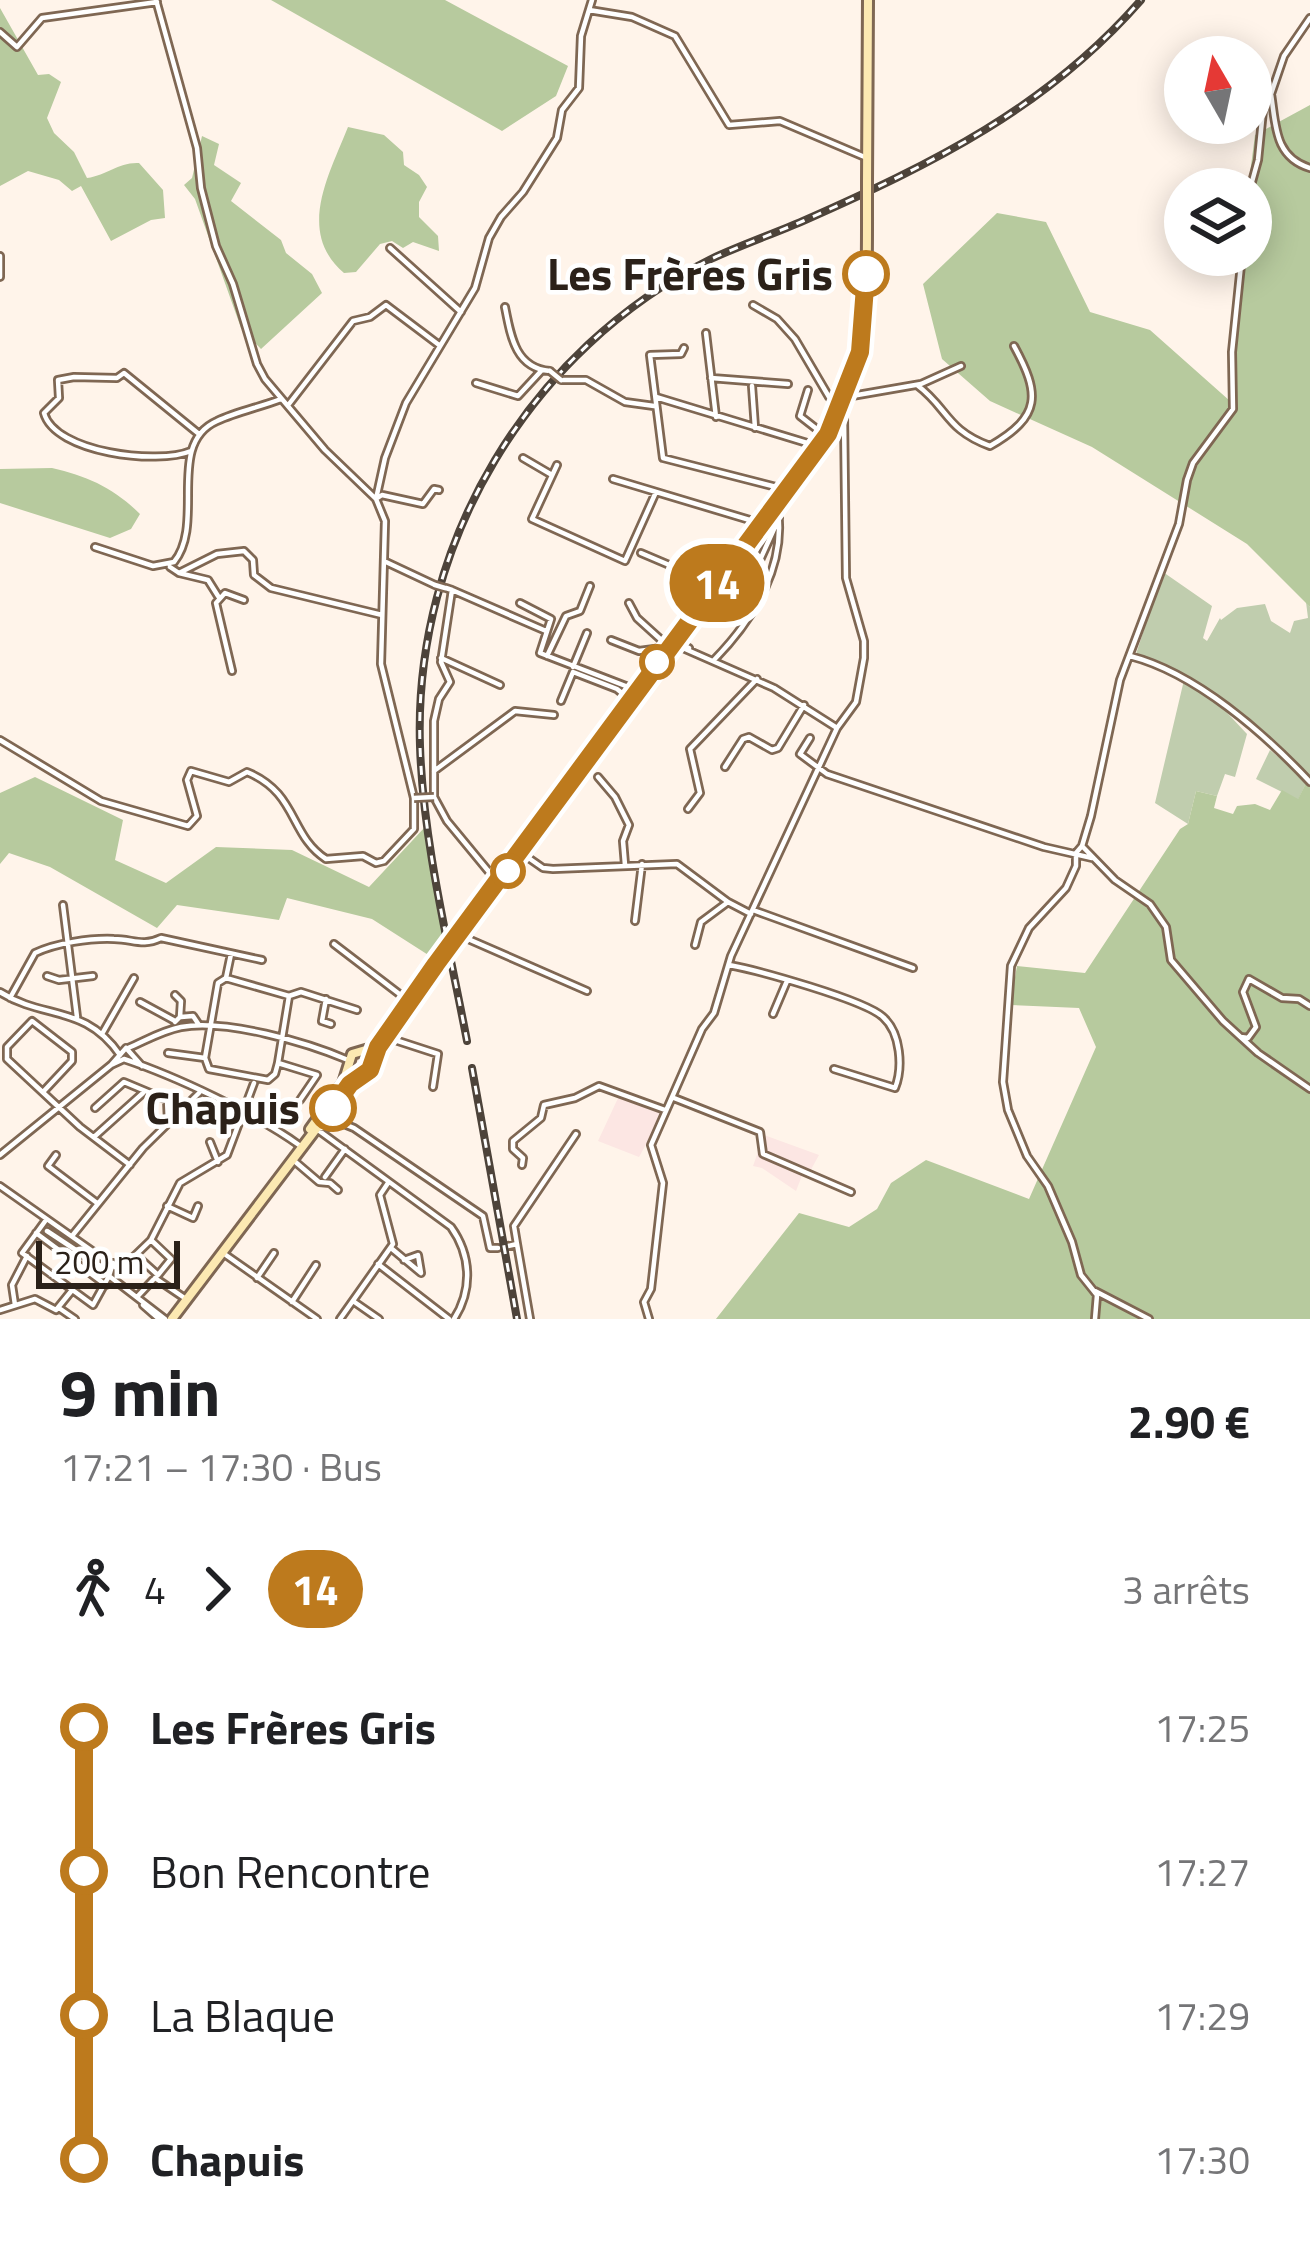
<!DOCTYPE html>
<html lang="fr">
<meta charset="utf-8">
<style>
:root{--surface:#fff;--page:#f2f2f2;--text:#202124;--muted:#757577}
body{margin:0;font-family:"Titillium Web",sans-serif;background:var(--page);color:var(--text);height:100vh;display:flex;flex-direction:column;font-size:45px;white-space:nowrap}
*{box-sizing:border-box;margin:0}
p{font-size:39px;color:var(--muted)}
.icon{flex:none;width:66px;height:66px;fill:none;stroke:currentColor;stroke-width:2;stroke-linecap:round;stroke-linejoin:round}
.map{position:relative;height:1319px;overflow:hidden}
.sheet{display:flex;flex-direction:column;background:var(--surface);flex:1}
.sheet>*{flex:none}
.badge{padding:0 24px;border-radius:39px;font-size:42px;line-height:78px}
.needle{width:78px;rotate:351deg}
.controls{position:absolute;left:1164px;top:36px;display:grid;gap:24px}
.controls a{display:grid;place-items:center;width:108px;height:108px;border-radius:50%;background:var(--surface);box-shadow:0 6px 30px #0003;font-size:60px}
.scale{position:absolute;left:36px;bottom:30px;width:144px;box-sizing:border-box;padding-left:12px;border:6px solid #2b2119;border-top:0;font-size:33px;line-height:42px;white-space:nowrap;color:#2b2119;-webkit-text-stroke:9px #fff;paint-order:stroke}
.map>.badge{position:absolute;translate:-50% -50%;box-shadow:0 0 0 6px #fff}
.legs{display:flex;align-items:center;gap:18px;height:132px;padding:0 60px;font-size:39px}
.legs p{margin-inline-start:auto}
.head{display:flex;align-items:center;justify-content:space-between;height:204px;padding:0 60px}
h1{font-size:66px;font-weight:700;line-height:90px}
ul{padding:0 60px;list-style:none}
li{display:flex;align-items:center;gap:42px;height:144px;font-size:45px}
li i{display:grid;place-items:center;width:18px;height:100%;margin:0 15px;background:currentColor}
li i::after{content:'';width:30px;height:30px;margin:-15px;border:9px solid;border-radius:50%;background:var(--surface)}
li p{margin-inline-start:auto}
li:first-child i{background:linear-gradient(#0000 50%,currentColor 0)}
li:last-child i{background:linear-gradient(currentColor 50%,#0000 0)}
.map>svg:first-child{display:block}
.education{fill:#fce6e3}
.green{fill:#c0cdae}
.forest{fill:#b7ca9e}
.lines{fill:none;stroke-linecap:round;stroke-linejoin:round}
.street-casing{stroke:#7f6753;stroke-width:10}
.secondary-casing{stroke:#7f6753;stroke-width:14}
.street{stroke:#fff;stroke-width:4.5}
.secondary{stroke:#fce9b2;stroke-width:8}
.rail-casing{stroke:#4d433a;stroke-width:8}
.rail{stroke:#fff;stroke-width:3;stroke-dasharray:9;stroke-linecap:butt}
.street-bridge-casing{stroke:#7f6753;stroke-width:10;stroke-linecap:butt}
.secondary-bridge-casing{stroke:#7f6753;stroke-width:14;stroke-linecap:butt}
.street-bridge{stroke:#fff;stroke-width:4.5}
.secondary-bridge{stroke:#fce9b2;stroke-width:8}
.line-1-casing{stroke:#fff;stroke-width:27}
.line-1{stroke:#bd7a1d;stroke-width:18}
.stop-1-dot{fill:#fff;stroke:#bd7a1d;stroke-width:6}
.labels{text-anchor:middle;stroke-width:9;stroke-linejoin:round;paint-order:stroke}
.stop-label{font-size:45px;font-weight:bold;fill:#2b2119;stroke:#fff;text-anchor:end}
</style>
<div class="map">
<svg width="1310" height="1319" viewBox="0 0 1310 1319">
<rect width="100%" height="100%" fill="#fff4ea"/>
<path class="education" d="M619 1096 664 1112 639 1157 598 1141Z
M764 1135 819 1155 808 1175 803 1173 796 1191 762 1168 753 1166Z"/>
<path class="green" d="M1163 572 1212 606 1203 638 1207 641 1220 618 1221 620 1237 608 1265 604 1271 621 1290 633 1294 621 1308 618 1306 602 1310 607V778L1222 702 1177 670 1136 654Z
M1184 680 1217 702 1247 734 1235 777 1225 774 1217 796 1196 791 1188 824 1155 803Z
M1270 750 1307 781 1298 800 1256 779Z"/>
<path class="forest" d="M271 0H445L568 66 556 96 502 131Z
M0 8 38 75 49 74 61 82 47 118 54 133 74 152 87 178C108 175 118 162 139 163L163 190 165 218 151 220 111 241 81 186 72 191 59 180 28 171 0 186Z
M1310 105V607L1247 544 1092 447 990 401 942 359 923 284 997 213 1046 222 1090 312 1150 330 1230 401 1233 301 1239 255H1251L1248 189 1255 135Z
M348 127 384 135 403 152 404 165 419 175 427 187 419 202V217L438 236 439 251 413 242 403 248 392 241 380 244 356 272 344 273C296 232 329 175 348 127Z
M202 136 219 144 214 165 241 183 231 201 281 240 286 253 312 274 322 293 261 349 241 328 195 199 184 185 192 178Z
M52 468C87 476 114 488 140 514L131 529 110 538 0 503V469Z
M35 777 123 820 115 860 166 883 216 847 292 850 369 887 425 827 444 943 433 958 372 919 287 898 279 920 177 905 157 928 50 867 9 853 0 864V793Z
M1307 781H1310V1319H716L799 1213 849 1227 877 1209 891 1183 926 1160 1029 1199 1096 1047 1079 1008 1010 1005 1017 966 1085 973 1180 829 1188 824 1196 791 1217 796 1214 808 1233 814 1237 806 1255 804 1270 810 1282 790 1298 799Z"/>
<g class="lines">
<defs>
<path id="street" d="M589 10 632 17 675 36 729 125 780 121 867 158
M0 32 17 47 42 18 157 2
M1271 94C1276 125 1274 157 1310 168
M1250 189 1258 160 1264 100 1271 94 1284 56 1310 18
M390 248 461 312
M0 256V277
M753 305 777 319 795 339 829 397 837 394 843 385 849 387
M505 307C511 338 516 368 550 371
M706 333 716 417
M684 348 681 354 650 355 663 458 788 490
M711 378 788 384
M561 380H586L625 402 654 406
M476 383 518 396 542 370
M917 385C948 408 946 430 990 446 1042 416 1040 394 1014 346
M752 386 755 428
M808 390 800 416 827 437
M656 397 817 446
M846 397 921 384 961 366
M289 404 353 321 370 317 386 305 439 345
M191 451C158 465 55 453 44 413L59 398 58 380 74 377 117 378 124 373 199 434
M523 458 552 475
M557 465 532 519 625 561 656 492
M613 479 763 524
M439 490 434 489 423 504 382 495 376 499 385 458 406 403 475 288 489 238 501 217 523 192 557 138 562 110 579 88 581 36 592 0
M95 547 153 566 174 562C206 523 165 444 217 421 236 412 260 407 281 399
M641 553 714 584
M386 562 435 585
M170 567 179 573 208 580 218 596
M179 573 217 554 244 551 253 560 254 575 271 588 382 615
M446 588 452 590 441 662 450 682 439 699 434 721V797L447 821 499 884
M452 590 546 631
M741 602 779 518
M520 603 551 619 540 653 636 690
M629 603 637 618 669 647
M611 640 639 651 669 647
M689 648 674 641 676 645 774 688 837 728
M547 656 566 616 580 611 590 586
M1130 656C1196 673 1264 733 1310 782
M441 658 500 685
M714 660C754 619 788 564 777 505
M573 667 587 633
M232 671 216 603 225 593 244 600
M561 701 573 672 617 689 633 702
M810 738 800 754 827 774 1044 847 1092 858
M0 740 101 801 188 826 197 816 187 780 191 771 229 782 247 772C298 793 289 835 326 859L363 856 376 863 384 861 414 829V798L381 664 385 521 376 499 325 450 265 379 257 364 233 284 216 246 201 188 197 148 156 0
M725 767 743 739 749 737 772 750 778 748 804 705
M434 771 515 711 554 715
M598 777 615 797 629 825 623 841 625 865
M688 809 700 793 690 749 757 679
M1082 846 1115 880 1150 904 1166 927 1171 960 1223 1021 1258 1053 1310 1089
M520 852 543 868 553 869 677 864 728 902 751 914
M63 905 77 1017
M753 910 913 968
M635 921 642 864
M459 935 587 991
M334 944 402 996
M695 945 701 922 728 902
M729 965C757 970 865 1000 883 1017 901 1033 903 1068 895 1088L834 1069
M47 976 59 980 93 976
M226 978 289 996 278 1063 275 1074 268 1080 209 1069 205 1058 218 983 226 978 231 954
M0 992C44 1020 85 1004 120 1055
M175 995 181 1001 180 1017 175 1022
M289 996 301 992 357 1010
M10 998 35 953C56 943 90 938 114 939 133 939 142 947 161 938L262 960
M326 999 322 1021 331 1024
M140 1002 175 1021
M773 1014 787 981
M181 1017 193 1016 199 1025
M102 1034 134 978
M387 1034 395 1040 438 1054 433 1087
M1241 1037 1248 1038 1256 1027 1243 992 1249 979 1282 998 1299 999 1310 1006
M126 1048 142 1066
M128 1048C145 1041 161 1031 181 1027 226 1019 306 1042 348 1060
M168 1053 205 1058
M7 1059 80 1127 130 1165
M7 1059V1047L32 1021 72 1052V1061L43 1092
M278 1063 317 1075 300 1100
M111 1065 124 1059C175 1076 256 1114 299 1145
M674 1098 760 1132 763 1154 851 1192
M95 1108 124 1082 167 1100 168 1122
M317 1129 344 1124 354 1128 483 1216 490 1248H498
M318 1130 451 1227C471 1255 473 1289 454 1319
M94 1137 143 1093
M210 1142 218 1162
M0 1155 111 1065 126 1048
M56 1155 48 1166 97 1203
M292 1159 319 1182 330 1183 338 1190
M522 1165 523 1158 513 1149V1141L541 1118 544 1105 575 1098 599 1086 665 1110
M325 1177 345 1149
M0 1186 118 1269
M167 1206 193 1218 198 1206
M46 1220 22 1253 93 1305 109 1276
M47 1231 100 1266 113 1263
M36 1233 106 1285
M72 1236 143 1148 199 1093
M517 1244 514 1226 576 1134
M508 1246 517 1244 530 1319
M391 1248 421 1273 418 1255 404 1260
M223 1253 317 1319
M138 1257 158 1275 171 1259 151 1240
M113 1263 109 1276 165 1319
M378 1264 449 1319
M120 1270 151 1240 180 1183 227 1155 254 1083
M155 1278 186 1299
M257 1278 274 1253
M1095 1291 1149 1319
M137 1297 153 1280
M353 1301 379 1319
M292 1302 316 1265
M15 1305 12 1285 27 1256
M143 1305 159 1319
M59 1308 75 1319
M0 1310 35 1299 56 1310 73 1289
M340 1319 393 1244 380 1195 388 1183
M649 1319 644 1302 651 1289 663 1183 651 1145 702 1029 714 1013 731 956 837 728 856 702 864 658V641L846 578 844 416 839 414
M1095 1319 1097 1295 1081 1275 1072 1242 1048 1186 1027 1156 1008 1110 1003 1082 1011 966 1029 928 1066 888 1076 866V853L1082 846 1091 816 1120 680 1179 524 1187 480 1193 463 1233 409 1232 352 1242 255"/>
<path id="secondary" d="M867 182 868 0
M459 935 828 434C869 356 867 290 867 205
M433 968 461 932
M310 1129 343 1083 352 1054 369 1049 377 1042
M172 1319 350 1084 371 1070 378 1047 436 965"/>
</defs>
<use href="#street" class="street-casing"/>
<use href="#secondary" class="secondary-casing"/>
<use href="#street" class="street"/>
<use href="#secondary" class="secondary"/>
<defs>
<path id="rail" d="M467 1041C449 946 423 842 420 746 413 543 530 349 711 259 741 245 773 234 803 221 932 164 1047 108 1141 0
M472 1068 517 1319"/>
</defs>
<use href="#rail" class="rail-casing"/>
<use href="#rail" class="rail"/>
<defs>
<path id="street-bridge" d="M550 371 561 380
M435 585 445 588
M414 798 434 797"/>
<path id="secondary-bridge" d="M867 205V182"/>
</defs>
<use href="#street-bridge" class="street-bridge-casing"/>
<use href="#secondary-bridge" class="secondary-bridge-casing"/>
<use href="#street-bridge" class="street-bridge"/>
<use href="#secondary-bridge" class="secondary-bridge"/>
</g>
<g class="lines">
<defs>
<path id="line-1" d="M333 1108 350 1084 370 1070 378 1047 436 964 828 434 860 352 866 274"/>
</defs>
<use href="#line-1" class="line-1-casing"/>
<use href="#line-1" class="line-1"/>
</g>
<g class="stop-1-dot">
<circle cx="866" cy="274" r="21"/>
<circle cx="657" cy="662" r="15"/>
<circle cx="508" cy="871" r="15"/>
<circle cx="333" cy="1108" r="21"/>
</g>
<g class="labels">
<g class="stop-label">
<text x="833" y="290">Les Frères Gris</text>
<text x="300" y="1124">Chapuis</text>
</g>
</g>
</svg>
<div class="controls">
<a><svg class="needle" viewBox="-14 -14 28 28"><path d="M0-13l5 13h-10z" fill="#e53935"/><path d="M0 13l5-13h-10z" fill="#757577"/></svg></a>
<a><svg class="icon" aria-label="layers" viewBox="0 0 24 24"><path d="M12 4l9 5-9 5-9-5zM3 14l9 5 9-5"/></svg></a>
</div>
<div class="scale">200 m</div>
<b class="badge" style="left:717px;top:583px;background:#bd7a1d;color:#fff">14</b>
</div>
<section class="sheet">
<div class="head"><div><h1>9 min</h1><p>17:21 – 17:30 · Bus</p></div><b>2.90 €</b></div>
<div class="legs"><svg class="icon" aria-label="walk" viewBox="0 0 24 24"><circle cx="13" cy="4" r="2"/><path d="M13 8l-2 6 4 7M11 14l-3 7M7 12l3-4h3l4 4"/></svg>4<svg class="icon" aria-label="forward" viewBox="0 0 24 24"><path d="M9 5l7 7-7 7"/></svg><b class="badge" style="background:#bd7a1d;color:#fff">14</b><p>3 arrêts</p></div>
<ul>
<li><i style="color:#bd7a1d"></i><b>Les Frères Gris</b><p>17:25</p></li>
<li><i style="color:#bd7a1d"></i><span>Bon Rencontre</span><p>17:27</p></li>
<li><i style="color:#bd7a1d"></i><span>La Blaque</span><p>17:29</p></li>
<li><i style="color:#bd7a1d"></i><b>Chapuis</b><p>17:30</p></li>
</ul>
</section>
